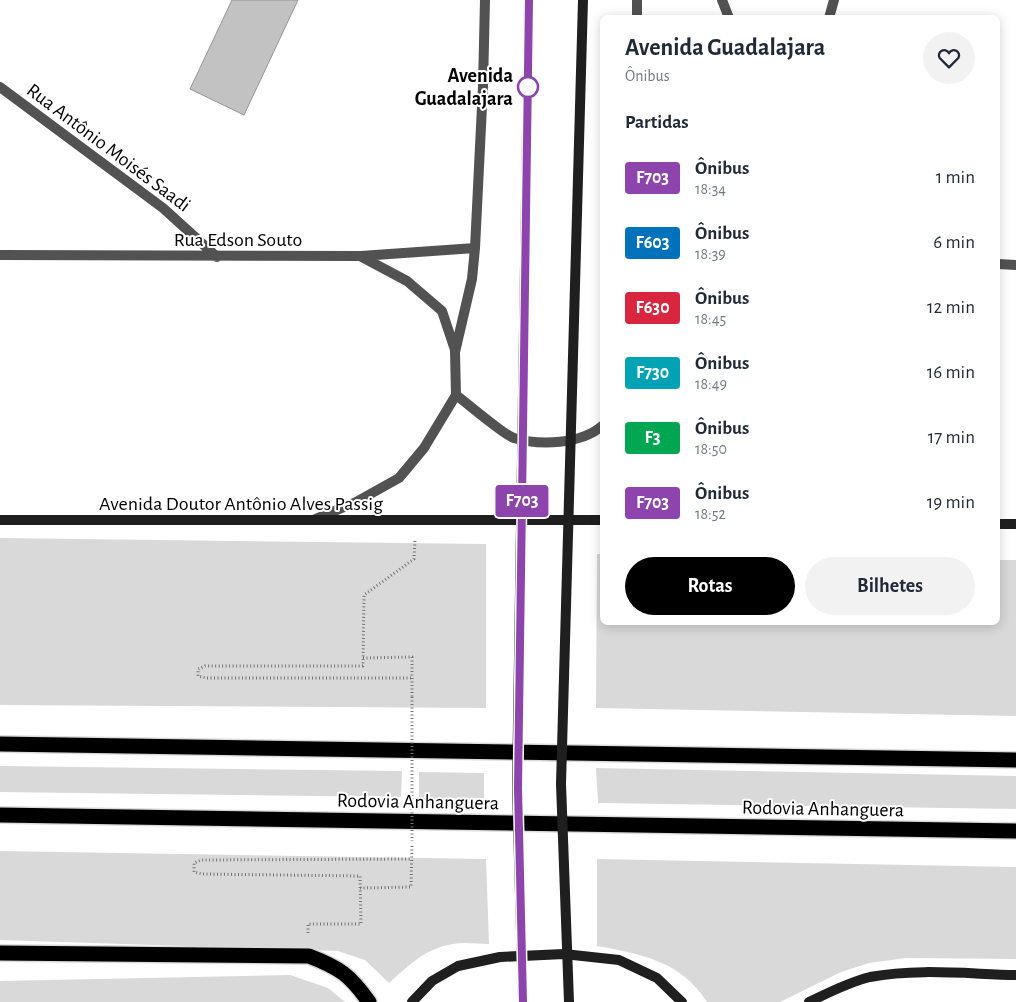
<!DOCTYPE html>
<html lang="pt">
<meta charset="utf-8">
<style>
:root{--surface:#fff;--page:#f2f2f3;--text:#1f2937;--muted:#747a83;--accent:#000}
body{margin:0;font-family:"Alegreya Sans",sans-serif;background:var(--page);color:var(--text);height:100vh;display:flex;flex-direction:column;font-size:19px;white-space:nowrap}
*{box-sizing:border-box;margin:0}
p{font-size:16px;color:var(--muted)}
.icon{flex:none;width:28px;height:28px;fill:none;stroke:currentColor;stroke-width:2;stroke-linecap:round;stroke-linejoin:round}
.map{position:relative;flex:1;overflow:hidden}
.details{position:absolute;left:600px;top:15px;width:400px;height:610px;display:flex;flex-direction:column;background:var(--surface);border-radius:8px;box-shadow:0 2px 12px #0003}
.details>*{flex:none}
.badge{padding:0 10px;border-radius:4px;font-size:18px;line-height:32px}
.map>.badge{position:absolute;translate:-50% -50%;box-shadow:0 0 0 2px #fff}
h2{padding:0 25px;font-size:19px;line-height:45px}
.round{display:grid;place-items:center;flex:none;width:52px;height:52px;border-radius:26px;background:var(--page)}
.headline{display:flex;align-items:center;justify-content:space-between;height:85px;padding:0 25px}
h1{font-size:24px;font-weight:600;line-height:38px}
.action{display:flex;gap:10px;margin-top:auto;padding:10px 25px}
.action a{flex:1;height:58px;border-radius:30px;background:var(--accent);color:#fff;font-size:20px;font-weight:600;line-height:58px;text-align:center}
.action a+a{background:var(--page);color:var(--text)}
ul{padding:0;list-style:none}
li{display:flex;align-items:center;gap:15px;height:65px;padding:0 25px}
li div{flex:1}
li b{display:block;font-size:19px}
li em{font-style:normal}
li .badge{min-width:55px;font-weight:700;text-align:center}
.map>svg:first-child{display:block}
.green{fill:#d9d9d9}
.building{fill:#c2c2c2;stroke:#969696}
.lines{fill:none;stroke-linecap:round;stroke-linejoin:round}
.highway-casing{stroke:#dbdbdb;stroke-width:18}
.path{stroke:#747474;stroke-width:3;stroke-dasharray:1 2.5;stroke-linecap:butt}
.lane{stroke:#525252;stroke-width:10}
.street{stroke:#525252;stroke-width:10}
.secondary{stroke:#1f1f1f;stroke-width:10}
.highway{stroke:#000;stroke-width:15}
.path-bridge{stroke:#747474;stroke-width:3;stroke-dasharray:1 2.5;stroke-linecap:butt}
.secondary-bridge{stroke:#1f1f1f;stroke-width:10}
.line-casing{stroke:#fff;stroke-width:11}
.line{stroke:#8e44ad;stroke-width:8}
.stop-dot{fill:#fff;stroke:#8e44ad;stroke-width:2.5}
.labels{text-anchor:middle;stroke-width:4;stroke-linejoin:round;paint-order:stroke}
.stop-label{font-size:20px;font-weight:bold;fill:#000;stroke:#fff;text-anchor:end}
.street-label{font-size:20px;fill:#000;stroke:#fff}
</style>
<div class="map">
<svg width="1016" height="1002" viewBox="0 0 1016 1002">
<rect width="100%" height="100%" fill="#fff"/>
<path class="green" d="M0 538 486 544V708L0 705Z
M597 554H602V622H998V560H1016V716L596 708Z
M0 766 402 771 401 797 0 792Z
M596 768 1016 776V809L598 803Z
M419 772 484 773V798L419 799Z
M0 851 486 859 489 944C477 944 464 942 453 944 426 948 409 965 389 983L365 960 338 951 0 940Z
M597 859 1016 867V959L906 958 869 963 841 972 780 1002H707C681 961 641 954 597 946Z
M290 975 328 988 345 1002H0V981Z"/>
<path class="building" d="M232 0H298L244 115 190 89Z"/>
<g class="lines">
<defs>
<path id="highway" d="M0 744 1016 760
M0 815 1016 831
M0 953 309 956C340 968 350 975 369 1002"/>
</defs>
<use href="#highway" class="highway-casing"/>
<path class="path" d="M363 658 412 657V697
M411 678H206L198 676V669L205 666H363L364 595 414 559 415 540
M360 888 411 887 412 846
M308 933V924H361L360 876 202 874 194 872V863L201 860 412 859"/>
<path class="lane" d="M722 0 729 18
M829 18 834 0"/>
<path class="street" d="M485 0 483 86 475 248 472 279 455 352 456 395C467 403 505 436 514 438 540 446 581 444 602 426
M637 18V0
M0 87 163 208 217 257
M0 255 361 256 475 248
M362 257 407 281 442 311 455 350
M998 264 1016 265
M313 520 356 502 399 478 424 448 456 395"/>
<path class="secondary" d="M0 520H602
M998 524H1016
M412 1002 432 981 458 966 500 957 564 954 619 960 657 978 682 1002
M809 1002C828 993 849 982 870 977 917 968 968 974 1016 975"/>
<use href="#highway" class="highway"/>
<path class="path-bridge" d="M412 697V841"/>
<path class="secondary-bridge" d="M523 1002 517 788 529 0
M569 1002 561 784 583 0"/>
</g>
<g class="lines">
<defs>
<path id="line" d="M523 1002 518 788 529 0"/>
</defs>
<use href="#line" class="line-casing"/>
<use href="#line" class="line"/>
</g>
<circle class="stop-dot" cx="528" cy="87" r="10"/>
<g class="labels">
<g class="stop-label">
<text x="513" y="82">Avenida<tspan x="513" dy="23">Guadalajara</tspan></text>
</g>
<g class="street-label">
<text transform="translate(109 147) rotate(37)" y="7">Rua Antônio Moisés Saadi</text>
<text x="238" y="246">Rua Edson Souto</text>
<text x="241" y="510">Avenida Doutor Antônio Alves Passig</text>
<text transform="translate(418 801) rotate(1)" y="7">Rodovia Anhanguera</text>
<text transform="translate(823 808) rotate(1)" y="7">Rodovia Anhanguera</text>
</g>
</g>
</svg>
<b class="badge" style="left:522px;top:501px;background:#8e44ad;color:#fff">F703</b>
<section class="details">
<div class="headline"><div><h1>Avenida Guadalajara</h1><p>Ônibus</p></div><a class="round"><svg class="icon" aria-label="heart" viewBox="0 0 24 24"><path d="M12 20l-8-8c-3-5 5-10 8-4 3-6 11-1 8 4z"/></svg></a></div>
<h2>Partidas</h2>
<ul>
<li><span class="badge" style="background:#8e44ad;color:#fff">F703</span><div><b>Ônibus</b><p>18:34</p></div><em>1 min</em></li>
<li><span class="badge" style="background:#0072bc;color:#fff">F603</span><div><b>Ônibus</b><p>18:39</p></div><em>6 min</em></li>
<li><span class="badge" style="background:#d7263d;color:#fff">F630</span><div><b>Ônibus</b><p>18:45</p></div><em>12 min</em></li>
<li><span class="badge" style="background:#00a3b4;color:#fff">F730</span><div><b>Ônibus</b><p>18:49</p></div><em>16 min</em></li>
<li><span class="badge" style="background:#00a651;color:#fff">F3</span><div><b>Ônibus</b><p>18:50</p></div><em>17 min</em></li>
<li><span class="badge" style="background:#8e44ad;color:#fff">F703</span><div><b>Ônibus</b><p>18:52</p></div><em>19 min</em></li>
</ul>
<div class="action"><a>Rotas</a><a>Bilhetes</a></div>
</section>
</div>
